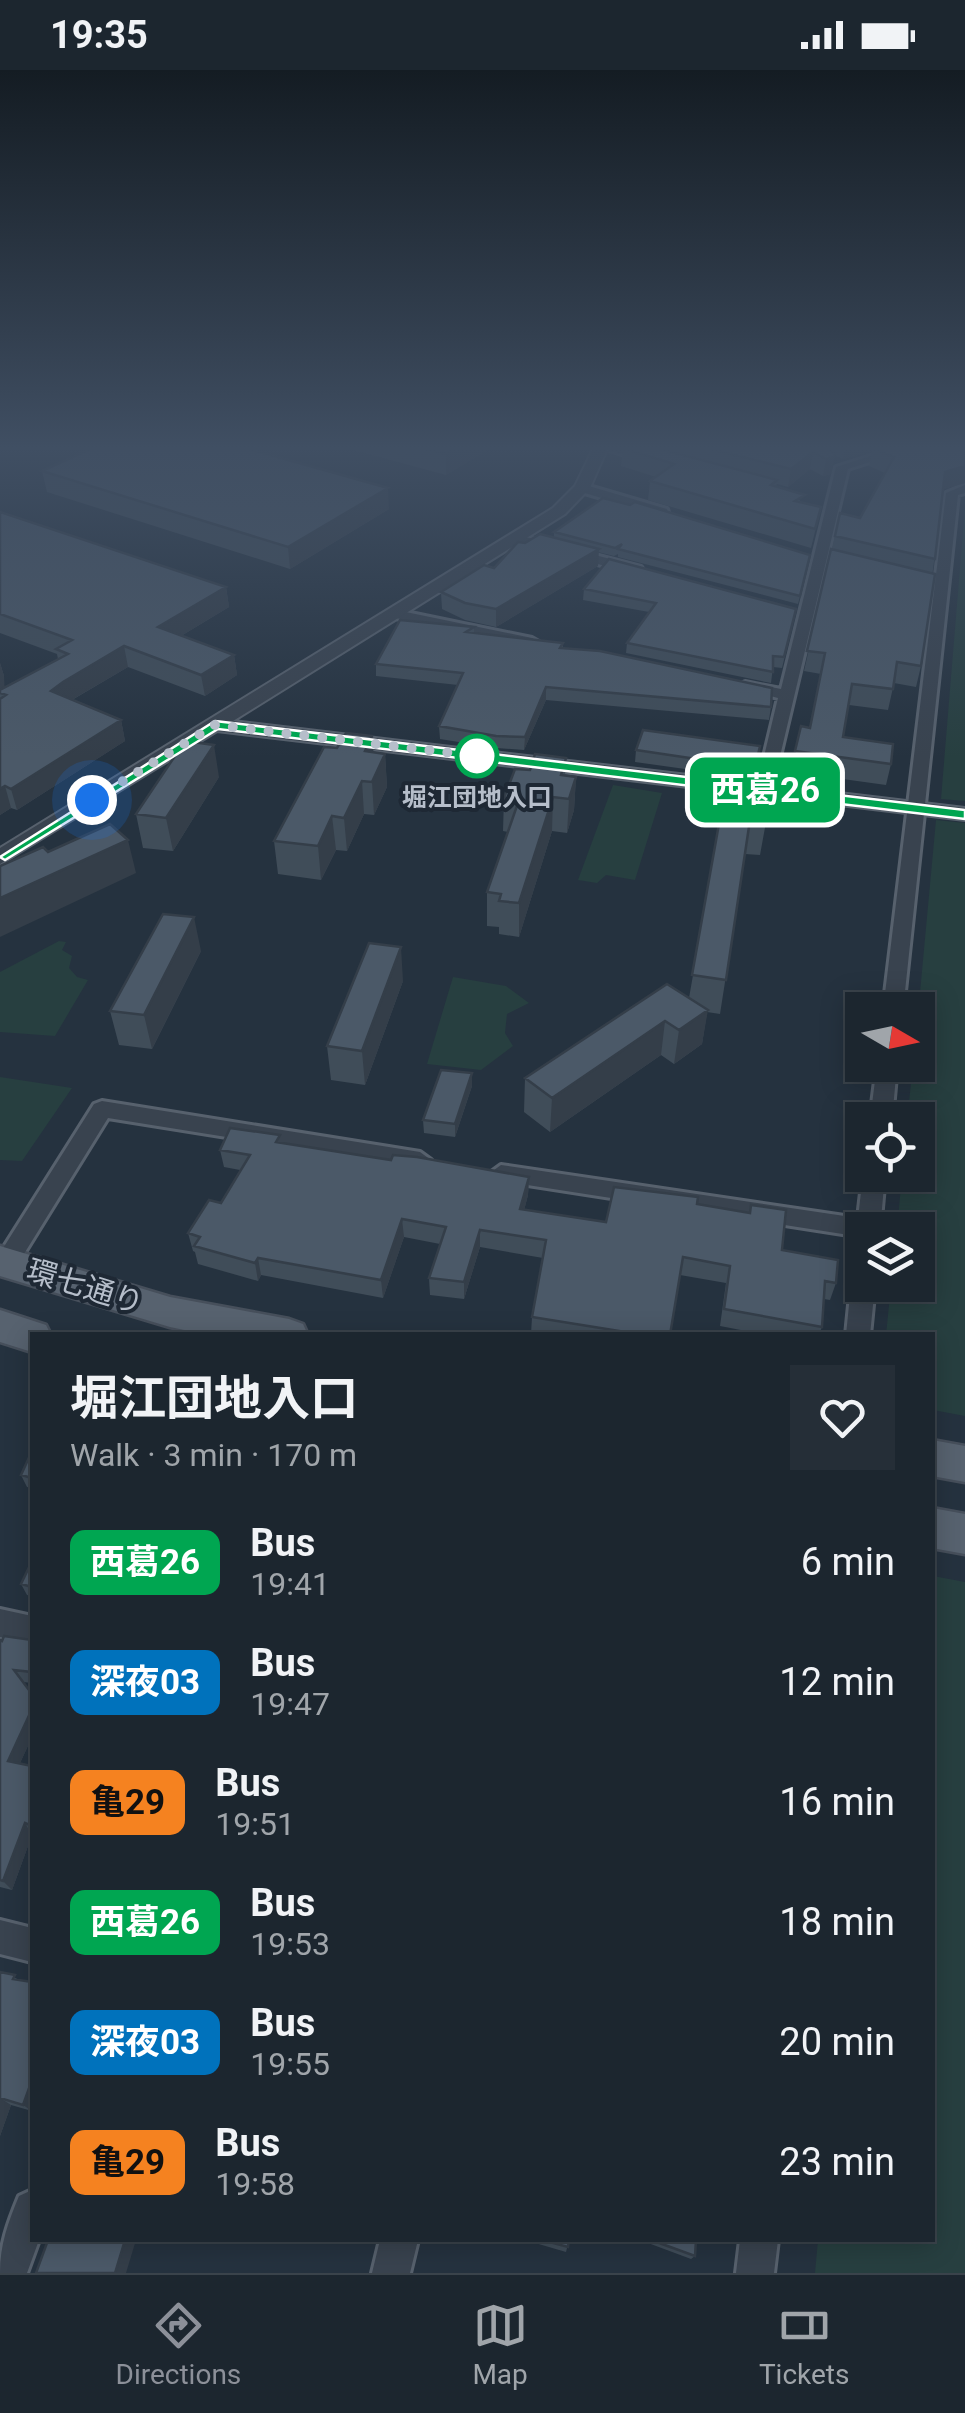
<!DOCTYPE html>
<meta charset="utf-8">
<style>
:root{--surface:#1c262f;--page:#252e37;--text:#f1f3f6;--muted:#a0a5aa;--line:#3a434b;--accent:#8c9099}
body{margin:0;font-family:Roboto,"Noto Sans JP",sans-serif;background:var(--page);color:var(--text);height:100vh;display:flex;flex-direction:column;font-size:38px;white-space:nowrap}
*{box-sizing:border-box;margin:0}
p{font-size:32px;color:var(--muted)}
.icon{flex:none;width:55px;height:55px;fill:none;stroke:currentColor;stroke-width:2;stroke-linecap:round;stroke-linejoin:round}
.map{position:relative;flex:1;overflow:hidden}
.panel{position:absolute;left:30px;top:1262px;width:905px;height:910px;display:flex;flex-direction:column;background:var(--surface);border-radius:0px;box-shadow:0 5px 25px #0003,0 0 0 2px var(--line)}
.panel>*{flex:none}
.badge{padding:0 20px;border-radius:15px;font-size:35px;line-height:65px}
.needle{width:65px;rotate:99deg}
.tools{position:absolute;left:845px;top:922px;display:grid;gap:20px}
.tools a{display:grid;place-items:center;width:90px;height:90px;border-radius:0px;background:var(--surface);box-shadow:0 5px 25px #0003,0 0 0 2px var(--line);font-size:50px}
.you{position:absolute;width:50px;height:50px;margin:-25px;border:8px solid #fff;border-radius:50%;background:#1a73e8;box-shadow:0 0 0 15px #1a73e833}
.map>.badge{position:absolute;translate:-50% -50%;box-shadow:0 0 0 5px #fff}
.round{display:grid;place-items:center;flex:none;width:105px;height:105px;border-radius:0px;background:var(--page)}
.overview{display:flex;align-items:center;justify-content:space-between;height:170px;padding:0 40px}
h1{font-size:48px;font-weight:700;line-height:75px}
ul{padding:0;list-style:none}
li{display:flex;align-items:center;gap:30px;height:120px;padding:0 40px}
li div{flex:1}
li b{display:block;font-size:38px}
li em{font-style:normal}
li .badge{min-width:110px;font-weight:700;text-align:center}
.status{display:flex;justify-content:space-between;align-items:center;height:70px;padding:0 50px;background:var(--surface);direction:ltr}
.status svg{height:28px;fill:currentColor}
.dock{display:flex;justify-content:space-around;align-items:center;height:140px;border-top:2px solid var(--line);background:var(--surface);font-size:28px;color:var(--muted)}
.dock a{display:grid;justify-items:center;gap:5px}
.dock .on{color:var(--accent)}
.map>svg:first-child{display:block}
.green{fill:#273f40}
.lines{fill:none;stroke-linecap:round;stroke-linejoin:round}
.minor-casing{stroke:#57616d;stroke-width:6}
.tertiary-casing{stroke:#57616d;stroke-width:4}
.primary-casing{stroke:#464f5b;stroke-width:5}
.minor{fill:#39434f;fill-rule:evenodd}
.tertiary{fill:#39434f;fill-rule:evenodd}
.primary{fill:#57626f;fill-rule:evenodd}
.wall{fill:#404d59}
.shaded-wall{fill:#343e49}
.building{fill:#4b5968;stroke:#343e49;stroke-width:2.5}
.line{fill:#00a651;stroke:#fff;stroke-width:2.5}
.walk{stroke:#b6beca;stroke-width:10;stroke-dasharray:0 18}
.stop-dot{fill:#fff;stroke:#00a651;stroke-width:5}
.labels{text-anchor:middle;stroke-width:8;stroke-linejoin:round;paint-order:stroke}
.far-stop-label{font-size:25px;font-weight:bold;fill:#b6beca;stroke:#1e2834}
.street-label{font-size:30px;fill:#b6beca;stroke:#1e2834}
</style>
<div class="status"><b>19:35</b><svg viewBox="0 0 49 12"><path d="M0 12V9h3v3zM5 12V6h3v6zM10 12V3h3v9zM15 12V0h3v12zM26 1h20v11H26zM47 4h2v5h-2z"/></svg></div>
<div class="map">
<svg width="965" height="2203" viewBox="0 0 965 2203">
<rect width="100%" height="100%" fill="#25323f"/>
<path class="green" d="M965 437V731L941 729Z
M613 715 662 723 635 810 606 805 597 813 578 810Z
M936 750 965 753V1346L933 1340 932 1265H886L891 1215H918V1160H897L902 1105H918V1050H907L913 995H918V944Z
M59 871 66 872 62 880 72 886 69 898 77 907 88 910 55 966 0 962V902Z
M453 907 506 916 529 933 507 944 505 963 513 976 481 1000 427 994Z
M0 1007 72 1018 22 1091 0 1090Z
M933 1506 965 1512V2203H815L818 2170H932Z"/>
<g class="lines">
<defs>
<path id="minor" d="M606 379H625L655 389 649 393Z
M892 379H911L848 399 772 720 770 724H758L756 720 778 628 737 617 745 612 781 619 836 397Z
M582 414 667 439 668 442 662 446 578 421 576 418Z
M965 415V423L958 425 903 940H883L946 423Z
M518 465 641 497 643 500 636 504 513 472V466Z
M396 540 532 568 539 572 532 576 391 547V541Z
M877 995H897L892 1050H870Z
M102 1031 420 1082 431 1090 420 1098 108 1048 14 1200H0V1183L94 1034Z
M501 1095 858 1148 863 1105H885L880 1160H862V1167L501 1111 490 1103Z
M862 1206V1215H875L870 1265H846L851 1215 854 1208Z
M0 1539 32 1546V1574L0 1567Z
M0 1850 32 1858V1892L0 1884Z
M32 2120V2170H39L27 2203H0C0 2174 8 2153 19 2126Z
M380 2170H418L410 2203H372Z
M740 2170H778L774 2203H736Z"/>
<path id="tertiary" d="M593 379H607L590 418 565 444 233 651 965 738V750L217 661 0 794V778L553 438 575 416Z"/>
<path id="primary" d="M0 1176 170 1227 289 1249 303 1254 308 1265H208L170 1257 0 1206Z
M0 1240 46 1255 51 1265H32V1282L0 1272Z
M932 1370 965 1376V1412L932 1406Z
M932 1438 965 1444V1484L932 1478Z"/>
</defs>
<use href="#minor" class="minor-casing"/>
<use href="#tertiary" class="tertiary-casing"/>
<use href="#primary" class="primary-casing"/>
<use href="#minor" class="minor"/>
<use href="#tertiary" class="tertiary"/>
<use href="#primary" class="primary"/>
</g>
<path class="wall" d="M350 379H489L446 405Z
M623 379H965V413L943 419 921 596 916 617 894 613 888 640 849 635 843 667 891 694 886 715 792 702 801 656 810 658 821 604 804 601 840 443 860 448 885 403 869 396 872 381 843 389 834 385 831 404 823 406 810 399 788 417 777 414 776 416 804 433 821 437 811 478 648 430 650 411 656 407 621 396Z
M42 401 389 439 290 499 47 422Z
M0 442 226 517 229 537 181 566 234 585 237 605 205 626 128 597 72 630 121 650 125 671 17 740 11 738 0 745V593L4 606V619L58 589 57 584 0 563Z
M554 462 808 494 798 534 618 487V484L614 486 598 482V496L496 557 465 550 442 539 441 522 494 498 525 473 554 467Z
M584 519 796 539 782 598 773 597 771 613 626 583 627 573 649 542 583 530Z
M474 557V563L563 573V578L771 637 769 650 546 630 524 680 496 678 440 669 439 656 458 615 376 606V594Z
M643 660 754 704V728L766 752 760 785 745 784 720 944 707 942 702 974 674 994 661 985 550 1062 524 1042 525 1008 689 928 728 705 635 692 636 680Z
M374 682 385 684 387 717 374 745 364 744 347 781 336 780 321 810 278 804 274 771Z
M566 688 565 706 576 707 574 740 567 763 552 761 519 867 499 864V857L487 856V822L508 762 503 761 504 728 530 700Z
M219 707 173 781 143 778 136 744Z
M201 881 152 979 119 975 110 941Z
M403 911 365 1015 331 1010 327 976Z
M472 1003V1016L455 1067 424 1063 423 1050Z
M281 1073 391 1090 529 1107 528 1125 524 1140 606 1152 697 1134 750 1143 751 1135 782 1180 836 1213 830 1230 824 1229 822 1257 819 1265H767L720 1256 726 1213 680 1205 670 1265H539L531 1264 532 1247 543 1188 480 1177 464 1229 430 1225 429 1208 440 1174 404 1167 383 1228 261 1205 258 1211 198 1194 195 1182 193 1181 188 1163 221 1133 240 1100 224 1097 220 1080Z
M32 1381V1418L27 1417 21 1405Z
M32 1491V1526L27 1525 21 1514Z
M0 1570H32V1613L23 1612 32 1624V1667L20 1693 32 1696V1765L12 1820 0 1817Z
M0 1902 20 1910 32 1912V2041L11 2035 0 2066Z
M525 2170H569L566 2182Z
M640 2170H696L695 2186 691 2189Z"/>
<path class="shaded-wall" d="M455 379H489L446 405V384Z
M845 379H873L872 381 843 389Z
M813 382 810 399 788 417 791 399Z
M835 383 831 404 823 406 826 389Z
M965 396V413L941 420 945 402Z
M388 418 389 439 290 499 288 477Z
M599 479 598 496 496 557V539Z
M226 517 229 537 161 578 158 557Z
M124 576 128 597 68 632 51 621 63 612Z
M234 585 237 605 205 626 201 605Z
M0 593 4 606 5 625 0 621Z
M546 617V630L524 680 525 667Z
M121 650 125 671 17 740 11 719Z
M372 666 375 698 365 681Z
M214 675 219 707 173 781 166 748Z
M385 684 387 717 374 745 372 712Z
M576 707 574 740 567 763 569 729Z
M362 711 364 744 347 781 344 748Z
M5 716 11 738 0 745V719Z
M553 727 552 761 519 867V833Z
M332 746 336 780 321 810 318 776Z
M128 770 136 803 0 867V828Z
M194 847 201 881 152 979 144 945Z
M401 877 403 911 365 1015 362 981Z
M708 940 702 974 674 994 679 960Z
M665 951 661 985 550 1062 552 1028Z
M472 1003V1016L455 1067V1054Z
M529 1107 528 1125 520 1157V1139Z
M402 1149 404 1167 383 1228 381 1210Z
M480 1160V1177L464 1229V1212Z
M258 1188 261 1205 258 1211 255 1193Z
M32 1639V1667L16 1702 8 1691Z
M25 1753 32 1765 12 1820 3 1811Z
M32 2010V2041L23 2035Z
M0 2028 11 2035 0 2066Z
M125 2170H136L126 2203H115Z"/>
<path class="building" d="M90 379H249L388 418 288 477 42 401Z
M426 379H455L446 384Z
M625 379H660L777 410 771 415 805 425 795 431 821 437 815 459 650 411 674 394Z
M710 379H827L835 383 834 387 826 389 813 382 791 399Z
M874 379H965V396L945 402 935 489 835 466 840 443 860 448 894 387Z
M603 428 630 435 635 432 810 485 800 526 618 479 622 474 615 478 554 462Z
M0 442 226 517 158 557 234 585 201 605 124 576 63 612 51 621 121 650 11 719 5 716 0 719V629L6 625 0 623V620L68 584 56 579 72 570 0 544Z
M540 464 599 479 496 539 465 533 441 522 484 495 494 498 518 472 525 473Z
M831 479 935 504 921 596 897 592 893 619 852 614 843 667 893 674 891 694 795 681 801 656 810 658 825 583 807 581Z
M609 489 796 539 784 587 773 586V602L627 573 656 533 584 519Z
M400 550 474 557 466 562 563 573 560 578 600 581 772 618 771 637 546 617 525 667 496 666 439 656 463 603 376 594Z
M643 660 760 676 755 698 754 695 730 692V694L636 680Z
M346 663 372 666 365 681 385 684 372 712 362 711 344 748 332 746 318 776 274 771 324 677 337 678Z
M185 671 214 675 166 748 136 744Z
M535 684 566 688 561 705 576 707 569 729 553 727 519 833 499 831 501 824 487 822 519 730 504 728 515 699 530 700Z
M730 692 754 695V728L769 730 766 752 750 750 726 910 692 905Z
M110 754 128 770 0 828V796L43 777 48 782Z
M163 844 194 847 144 945 110 941Z
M369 873 401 877 362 981 327 976Z
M667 914 708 940 679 960 665 951 552 1028 525 1008Z
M441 1000 472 1003 455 1054 423 1050Z
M230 1058 280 1065 276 1072 391 1090 393 1085 417 1087 529 1107 520 1139 606 1152 614 1117 698 1127 697 1134 750 1143 751 1135 786 1140 782 1180 838 1190 836 1213 825 1211 822 1257 724 1239 730 1196 683 1187 670 1265H644L532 1247 546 1170 480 1160 464 1212 429 1208 446 1157 402 1149 381 1210 258 1188 255 1193 194 1176 200 1167 188 1163 209 1130 221 1133 250 1085 220 1080Z
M32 1381V1408L21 1405Z
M32 1491V1517L21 1514Z
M4 1566 32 1570V1602L14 1600 32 1624V1639L8 1691 32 1696V1756L25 1753 3 1811 0 1810V1570L2 1571Z
M0 1902 15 1905 13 1909 32 1912V2010L23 2035 0 2028V2030Z
M48 2170H125L115 2203H36Z
M542 2170H569L568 2177Z
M651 2170H696L695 2186Z"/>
<linearGradient id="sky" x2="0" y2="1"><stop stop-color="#141c23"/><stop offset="0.55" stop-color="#404f63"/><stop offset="1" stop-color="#404f63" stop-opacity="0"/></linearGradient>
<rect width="965" height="687" fill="url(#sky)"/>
<path class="line" d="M215 651 965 740V749L218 659 5 790 0 787Z"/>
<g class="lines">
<path class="walk" d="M92 730 215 655 494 688 477 686"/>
</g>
<circle class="stop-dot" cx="477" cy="686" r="20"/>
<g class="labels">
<g class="far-stop-label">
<text x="477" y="736">堀江団地入口</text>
</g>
<g class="street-label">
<text transform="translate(85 1217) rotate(17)" y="10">環七通り</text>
</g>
</g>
</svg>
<div class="tools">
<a><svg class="needle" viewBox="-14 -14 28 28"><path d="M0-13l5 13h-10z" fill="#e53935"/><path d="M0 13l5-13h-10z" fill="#a0a5aa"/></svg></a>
<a><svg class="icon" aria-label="locate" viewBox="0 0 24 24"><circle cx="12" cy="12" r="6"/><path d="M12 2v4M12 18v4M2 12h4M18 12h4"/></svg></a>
<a><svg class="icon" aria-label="layers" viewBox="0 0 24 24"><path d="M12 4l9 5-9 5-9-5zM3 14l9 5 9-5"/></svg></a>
</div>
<div class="you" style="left:92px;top:730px"></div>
<b class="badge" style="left:765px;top:720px;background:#00a651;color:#fff">西葛26</b>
<section class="panel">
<div class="overview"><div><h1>堀江団地入口</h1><p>Walk · 3 min · 170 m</p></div><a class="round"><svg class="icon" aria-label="heart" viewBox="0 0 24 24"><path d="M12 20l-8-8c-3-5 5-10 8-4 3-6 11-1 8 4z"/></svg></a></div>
<ul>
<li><span class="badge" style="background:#00a651;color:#fff">西葛26</span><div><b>Bus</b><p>19:41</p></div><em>6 min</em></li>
<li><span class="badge" style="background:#0072bc;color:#fff">深夜03</span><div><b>Bus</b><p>19:47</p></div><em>12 min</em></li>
<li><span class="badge" style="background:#f58220;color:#111">亀29</span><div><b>Bus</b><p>19:51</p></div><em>16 min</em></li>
<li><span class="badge" style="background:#00a651;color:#fff">西葛26</span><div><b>Bus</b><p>19:53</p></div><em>18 min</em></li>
<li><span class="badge" style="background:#0072bc;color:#fff">深夜03</span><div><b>Bus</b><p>19:55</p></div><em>20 min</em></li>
<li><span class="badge" style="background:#f58220;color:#111">亀29</span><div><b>Bus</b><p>19:58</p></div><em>23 min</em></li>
</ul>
</section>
</div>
<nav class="dock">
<a class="on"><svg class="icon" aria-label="directions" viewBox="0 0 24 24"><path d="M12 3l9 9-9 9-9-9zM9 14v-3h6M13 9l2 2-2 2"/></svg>Directions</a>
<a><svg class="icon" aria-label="map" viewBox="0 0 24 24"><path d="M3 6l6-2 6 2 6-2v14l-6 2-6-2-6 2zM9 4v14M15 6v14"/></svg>Map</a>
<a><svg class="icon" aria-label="tickets" viewBox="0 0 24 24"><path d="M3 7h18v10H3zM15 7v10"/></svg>Tickets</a>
</nav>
